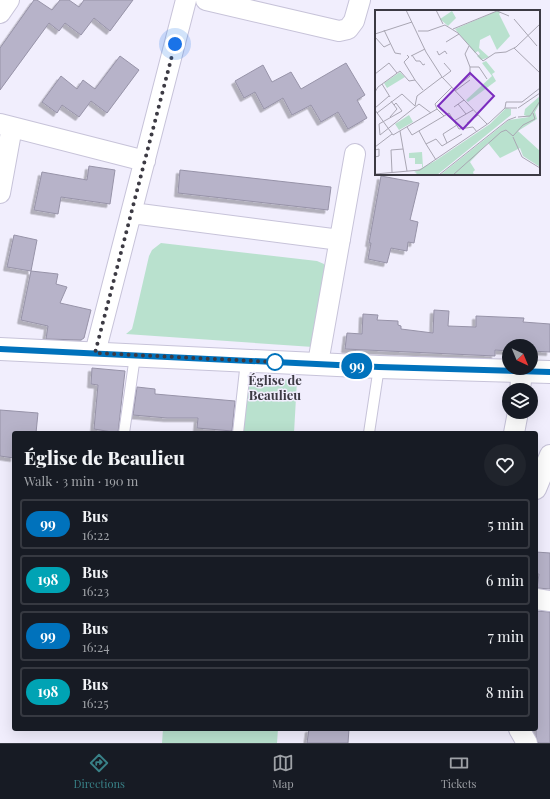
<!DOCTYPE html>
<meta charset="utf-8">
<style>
:root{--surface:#171b24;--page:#20242c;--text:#f1f3f6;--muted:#9ea1a6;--line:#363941;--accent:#398187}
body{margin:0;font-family:"Playfair Display",serif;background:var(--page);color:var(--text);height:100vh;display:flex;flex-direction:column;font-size:15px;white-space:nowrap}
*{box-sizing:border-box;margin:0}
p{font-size:13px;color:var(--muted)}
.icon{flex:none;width:22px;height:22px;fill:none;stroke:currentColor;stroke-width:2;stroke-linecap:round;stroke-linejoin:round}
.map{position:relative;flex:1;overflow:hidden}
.details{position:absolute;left:12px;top:431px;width:526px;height:300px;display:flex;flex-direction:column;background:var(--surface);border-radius:4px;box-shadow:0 4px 16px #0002}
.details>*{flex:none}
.badge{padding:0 8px;border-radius:13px;font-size:14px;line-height:26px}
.needle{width:26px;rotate:136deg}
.controls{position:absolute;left:502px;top:339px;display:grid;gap:8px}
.controls a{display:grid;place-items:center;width:36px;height:36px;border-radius:50%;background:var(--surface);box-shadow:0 4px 16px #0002;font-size:20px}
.you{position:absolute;width:20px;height:20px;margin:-10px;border:3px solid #fff;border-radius:50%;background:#1a73e8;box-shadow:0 0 0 6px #1a73e833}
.map>.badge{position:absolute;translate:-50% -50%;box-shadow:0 0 0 2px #fff}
.round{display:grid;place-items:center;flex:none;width:42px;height:42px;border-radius:21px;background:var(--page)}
.overview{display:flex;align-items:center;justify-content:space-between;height:68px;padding:0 12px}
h1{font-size:19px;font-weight:800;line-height:30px}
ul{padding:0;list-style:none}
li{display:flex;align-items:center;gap:12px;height:50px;margin:0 8px 6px;padding:0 4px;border:2px solid var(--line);border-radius:4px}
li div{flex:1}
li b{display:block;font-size:15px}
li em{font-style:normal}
li .badge{min-width:44px;font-weight:700;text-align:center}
.tabs{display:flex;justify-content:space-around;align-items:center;height:56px;border-top:1px solid var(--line);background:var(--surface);font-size:11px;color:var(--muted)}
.tabs a{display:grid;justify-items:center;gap:2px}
.tabs .on{color:var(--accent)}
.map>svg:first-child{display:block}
.green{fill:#b9e1ce}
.building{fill:#b7b3c9;stroke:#9793a8;filter:url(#shadow)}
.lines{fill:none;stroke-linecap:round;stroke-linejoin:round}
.service-casing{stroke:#c7c3d9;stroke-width:12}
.minor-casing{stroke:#c7c3d9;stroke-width:22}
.tertiary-casing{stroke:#c7c3d9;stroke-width:24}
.service{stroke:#fff;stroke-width:10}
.minor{stroke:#fff;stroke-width:20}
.tertiary{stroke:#fff;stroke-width:22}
.line-casing{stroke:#fff;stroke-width:9}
.line{stroke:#0072bc;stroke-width:6}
.walk{stroke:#3c3a43;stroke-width:4;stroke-dasharray:0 7.2}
.stop-dot{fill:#fff;stroke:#0072bc;stroke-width:2}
.labels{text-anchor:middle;stroke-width:3;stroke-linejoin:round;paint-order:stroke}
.stop-label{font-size:13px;font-weight:bold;fill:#3c3a43;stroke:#f1eefd}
.inset-road{fill:none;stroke:#a9a6b3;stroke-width:1}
.view{fill:#7b2cbf;fill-opacity:0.15;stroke:#7b2cbf;stroke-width:2}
.inset-edge{fill:none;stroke:#3c3a43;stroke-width:2}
</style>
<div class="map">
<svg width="550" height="743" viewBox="0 0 550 743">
<defs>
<filter id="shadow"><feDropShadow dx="-3.5" dy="3.5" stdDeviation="0" flood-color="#0004"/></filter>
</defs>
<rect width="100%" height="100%" fill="#f1eefd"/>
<path class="green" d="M161 243 317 261 324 264 327 270 313 347 126 334 132 329 134 321 149 256 152 250Z
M245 378 297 380 294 433H240Z
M163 729H278L277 743H162Z"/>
<path class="building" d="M34 0H37L52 10 60 0H69L79 7 84 0H133L110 31 94 18 81 35 65 23 59 31 49 23 0 90V48Z
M120 56 139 70 107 113 91 101 79 117 62 105 57 113 42 102 61 76 77 89 83 80 95 89Z
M346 63 365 95 357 100 367 118 348 129 338 112 321 122 311 105 292 115 283 98 264 109 255 92 244 98 235 81 263 65 272 82 291 72 301 89Z
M89 166 115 170 110 204 61 197 58 214 34 210 42 172 87 180Z
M180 170 331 187 328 210 178 193Z
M381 176 419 183 410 220 418 222 414 243 408 242 407 251 391 248 387 263 368 259 371 243H369Z
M14 235 37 240 31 271 58 274 56 284 67 287 60 303 91 310 84 338 81 340 46 339 48 326 21 320 31 271 7 267Z
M434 310 449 311 448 326 476 327V316L524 318 523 322 550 324V352L531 351V346H509V351L495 350V356L345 349 347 333 362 334 363 314 378 315 377 320 398 321V325L401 326V329L433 333Z
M92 368 125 371 118 433 94 429 98 385 91 384Z
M137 387 155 389V394L235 401 232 431 197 428 198 418H167L133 415Z
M0 410 38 413 36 433H14V458L0 456Z
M536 552 550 553V589L537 588 539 574H536Z
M536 611 550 612V743H538L536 736Z
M309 729H349L348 743H307Z"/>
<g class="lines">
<defs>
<path id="service" d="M124 433 135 356
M238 433 246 361
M369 433 379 367"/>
<path id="minor" d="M206 0 339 31 348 29 354 21 360 0
M0 13 9 0
M0 124 145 161
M0 193 12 127
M132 213 340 240
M95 353 186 0
M318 363 355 154
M520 390 522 371
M514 433 518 412
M536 489 550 455
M536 599 550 601
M519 729 527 743"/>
<path id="tertiary" d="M0 349 379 367 550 372"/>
</defs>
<use href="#service" class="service-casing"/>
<use href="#minor" class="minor-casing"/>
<use href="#tertiary" class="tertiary-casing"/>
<use href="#service" class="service"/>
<use href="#minor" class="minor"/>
<use href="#tertiary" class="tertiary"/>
</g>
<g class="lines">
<defs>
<path id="line" d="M0 349 379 367 550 372"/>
</defs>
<use href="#line" class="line-casing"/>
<use href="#line" class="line"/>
<path class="walk" d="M175 44 95 353 275 362"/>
</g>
<circle class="stop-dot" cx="275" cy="362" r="8"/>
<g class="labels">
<g class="stop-label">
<text x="275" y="385">Église de<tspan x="275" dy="15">Beaulieu</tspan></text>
</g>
</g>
<g transform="translate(375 10)">
<rect width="165" height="165" fill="#f1eefd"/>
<path d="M77 1 81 8 73 16 65 9ZM122 1 126 2 124 4 135 26 122 40 115 25 105 30 104 38 114 47 106 50 102 46 105 44 103 41 100 43 80 19ZM111 51 120 62 117 64 121 71 93 92 91 90 117 66 107 53ZM25 62 30 67 12 78 9 73ZM165 86V93L160 102 162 109 143 121 165 141V157L148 146 145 138 125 148 113 133 95 152 100 160 98 162 99 165H65L134 110 154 107 149 105 150 99ZM131 98 136 99V105L62 165H39L42 163 39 162 60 151 115 114ZM34 105 38 112 24 120 20 114ZM47 142 48 157H47V154H40V148H34V143Z" fill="#b9e1ce"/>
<path class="inset-road" d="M31 0 51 42 67 67 112 114M61 0 68 14M139 9 162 36M78 19 122 1 134 6M9 20 20 43 26 44M43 21H53L70 15 83 23 108 51 120 43 131 42 141 37 165 14M0 24 37 12M0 27 9 37 15 34M71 32 84 24M139 38 165 63M62 41 64 45 70 41 72 44M32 45 34 47 29 52 40 70M37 45 41 51H45L48 55 50 54M36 46 50 39M95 57H104L112 69M0 64 14 53 22 63M68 67 76 61 69 53M7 74 15 87M79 79 95 66V57L90 44 94 36M80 81 95 70M0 82 3 77 25 61 34 71 40 70 48 80M83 94 91 104M40 96 42 86 67 67M79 97 89 90M0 98 14 86M130 98 131 92H147L165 78M143 98 165 83M62 99 60 94 77 77M0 100 18 125 62 99 69 106M2 103 27 84 40 96M15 107 22 99 16 91M143 107 155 106 165 91M79 111 98 100M92 113 103 105M32 117 37 125 74 103 84 119 98 117 102 122M25 121 32 161M44 121 51 134M5 125 44 94 56 103M5 125 4 114 27 101 21 93 19 95M138 127 147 147 165 158M72 133 87 124M0 137 17 124M0 140 4 139V146L0 147M61 150 51 134 61 129 67 136 72 133 68 124 82 115M17 162 16 140 28 139M0 164 45 160 114 113 130 98H142M64 165 133 110 141 107M78 165 126 122 131 120 138 126 148 115 160 109 158 103"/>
<path class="view" d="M95 63 119 86 88 119 63 96Z"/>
<rect width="165" height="165" class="inset-edge"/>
</g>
</svg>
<div class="controls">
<a><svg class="needle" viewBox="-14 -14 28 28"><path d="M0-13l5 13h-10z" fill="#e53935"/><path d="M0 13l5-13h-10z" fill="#9ea1a6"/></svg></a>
<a><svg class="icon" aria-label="layers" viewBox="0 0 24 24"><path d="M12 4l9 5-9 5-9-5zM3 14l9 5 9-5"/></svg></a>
</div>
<div class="you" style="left:175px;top:44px"></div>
<b class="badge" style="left:357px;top:366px;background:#0072bc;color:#fff">99</b>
<section class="details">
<div class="overview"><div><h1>Église de Beaulieu</h1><p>Walk · 3 min · 190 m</p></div><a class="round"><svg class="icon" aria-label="heart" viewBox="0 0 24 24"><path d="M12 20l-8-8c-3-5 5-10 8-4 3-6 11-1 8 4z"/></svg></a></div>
<ul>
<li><span class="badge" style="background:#0072bc;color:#fff">99</span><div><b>Bus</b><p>16:22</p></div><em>5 min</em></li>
<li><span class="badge" style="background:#00a3b4;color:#fff">198</span><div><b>Bus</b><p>16:23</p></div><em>6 min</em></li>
<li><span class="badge" style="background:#0072bc;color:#fff">99</span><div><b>Bus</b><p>16:24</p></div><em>7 min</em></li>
<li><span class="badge" style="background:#00a3b4;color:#fff">198</span><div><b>Bus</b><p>16:25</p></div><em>8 min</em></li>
</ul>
</section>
</div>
<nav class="tabs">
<a class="on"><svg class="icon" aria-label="directions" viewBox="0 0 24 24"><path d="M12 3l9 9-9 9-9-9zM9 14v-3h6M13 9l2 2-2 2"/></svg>Directions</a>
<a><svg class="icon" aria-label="map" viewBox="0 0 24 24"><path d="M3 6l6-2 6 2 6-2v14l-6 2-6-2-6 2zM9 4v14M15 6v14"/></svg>Map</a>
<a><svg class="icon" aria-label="tickets" viewBox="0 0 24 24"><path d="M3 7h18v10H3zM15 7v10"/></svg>Tickets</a>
</nav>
